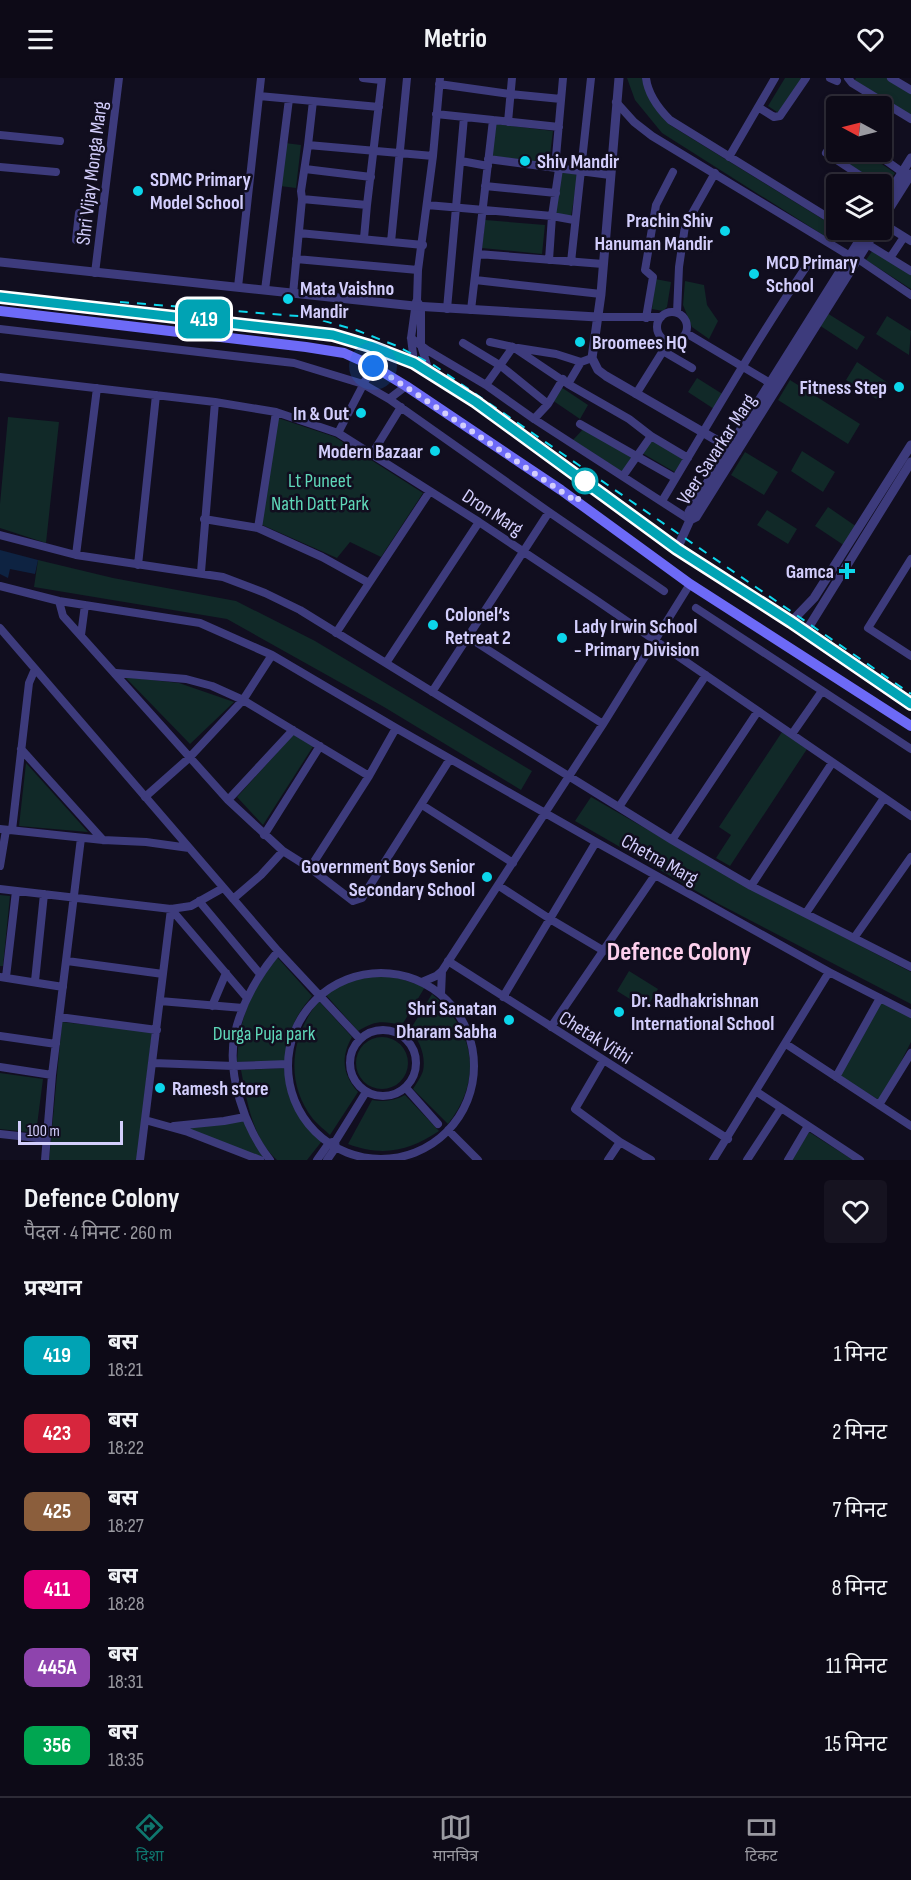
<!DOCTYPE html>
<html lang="hi">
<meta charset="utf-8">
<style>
:root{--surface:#0d0a17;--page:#161320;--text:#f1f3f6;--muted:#9a9aa1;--line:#2d2b36;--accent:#0f766e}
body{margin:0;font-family:"Sofia Sans Condensed","Noto Sans Devanagari",sans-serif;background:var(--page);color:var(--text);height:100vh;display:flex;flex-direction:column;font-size:22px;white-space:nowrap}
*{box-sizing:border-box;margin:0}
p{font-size:20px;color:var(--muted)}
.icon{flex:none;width:33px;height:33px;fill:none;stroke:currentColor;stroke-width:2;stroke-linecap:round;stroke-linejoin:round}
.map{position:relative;height:1082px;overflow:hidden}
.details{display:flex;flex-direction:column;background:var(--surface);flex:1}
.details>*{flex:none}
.badge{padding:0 12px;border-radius:9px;font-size:21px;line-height:39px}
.needle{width:39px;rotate:277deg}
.fabs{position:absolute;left:826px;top:18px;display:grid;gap:12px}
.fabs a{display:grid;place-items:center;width:66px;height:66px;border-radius:6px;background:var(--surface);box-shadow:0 3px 9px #0003,0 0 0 2px var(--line);font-size:30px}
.scale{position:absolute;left:18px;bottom:15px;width:105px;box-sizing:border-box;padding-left:6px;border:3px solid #d3cefc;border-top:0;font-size:16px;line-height:21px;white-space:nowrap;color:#d3cefc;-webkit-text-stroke:4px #110e1f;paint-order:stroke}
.you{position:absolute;width:30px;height:30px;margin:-15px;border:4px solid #fff;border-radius:50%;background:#1a73e8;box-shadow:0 0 0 9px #1a73e833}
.map>.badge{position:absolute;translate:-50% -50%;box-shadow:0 0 0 3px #fff}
h2{padding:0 24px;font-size:22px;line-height:54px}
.round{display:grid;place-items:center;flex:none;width:63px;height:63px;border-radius:6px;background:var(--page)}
.headline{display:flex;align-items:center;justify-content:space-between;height:102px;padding:0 24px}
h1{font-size:28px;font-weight:700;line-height:45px}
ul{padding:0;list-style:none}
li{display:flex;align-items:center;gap:18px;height:78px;padding:0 24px}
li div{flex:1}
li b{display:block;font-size:22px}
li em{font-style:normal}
li .badge{min-width:66px;font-weight:700;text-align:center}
header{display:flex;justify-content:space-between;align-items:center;height:78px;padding:0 24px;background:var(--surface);font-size:27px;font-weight:700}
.menu{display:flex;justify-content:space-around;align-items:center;height:84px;border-top:2px solid var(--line);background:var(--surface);font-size:16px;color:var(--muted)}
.menu a{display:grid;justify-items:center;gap:3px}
.menu .active{color:var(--accent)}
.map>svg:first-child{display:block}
.green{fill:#112928}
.water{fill:#0e2342}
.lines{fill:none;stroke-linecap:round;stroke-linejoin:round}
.minor{stroke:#3d3b7c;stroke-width:8}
.tertiary{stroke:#3d3b7c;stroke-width:9}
.secondary{stroke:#6d6af7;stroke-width:10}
.rail{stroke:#0cd6eb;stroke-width:2;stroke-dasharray:9 8;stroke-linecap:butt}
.line-casing{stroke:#fff;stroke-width:14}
.line{stroke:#00a3b4;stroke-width:9}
.walk{stroke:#d3cefc;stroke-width:6;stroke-dasharray:0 10.8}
.poi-dot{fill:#0cd6eb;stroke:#110e1f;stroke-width:2}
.stop-dot{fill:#fff;stroke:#00a3b4;stroke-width:3}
.labels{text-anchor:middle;stroke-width:5;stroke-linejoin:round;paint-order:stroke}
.poi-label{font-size:20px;font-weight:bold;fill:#d3cefc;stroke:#110e1f;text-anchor:start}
.street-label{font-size:20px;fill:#d3cefc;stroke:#110e1f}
.park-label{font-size:20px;fill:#5fd8b9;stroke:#110e1f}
.district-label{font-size:26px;font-weight:bold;fill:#fdd0ed;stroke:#110e1f}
</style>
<header><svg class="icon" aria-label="menu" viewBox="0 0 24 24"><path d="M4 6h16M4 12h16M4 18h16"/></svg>Metrio<svg class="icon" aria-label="heart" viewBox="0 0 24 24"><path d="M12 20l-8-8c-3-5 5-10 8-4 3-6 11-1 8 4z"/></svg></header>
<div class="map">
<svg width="911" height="1082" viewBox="0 0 911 1082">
<rect width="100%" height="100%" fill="#110e1f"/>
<path class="green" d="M627 0H642C647 19 656 32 670 47L837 150V152L842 153 834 164 662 55 635 22Z
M785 0H802L780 36 768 28Z
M856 0H890L911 13V38L854 3Z
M496 46 553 53 549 85 492 78Z
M837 63V74H864L895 95 884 111 882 106H878L829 74Z
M285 65 301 67 296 110 280 108Z
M562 94 578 97 571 138 555 135Z
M485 142 545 147 542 176 482 170Z
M873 172 911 196V211L866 182Z
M655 201 671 204 667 229 663 233 652 231Z
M685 203 704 207 707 227 718 243 709 261 692 249 683 227Z
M827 235 865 259 857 272 819 247Z
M887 238 911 253 909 277 876 256Z
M857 284 888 305 878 322 846 302Z
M697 300 724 317 714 331 688 314Z
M790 302 860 346 848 366 778 322Z
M561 309 588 327 580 341 552 322Z
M8 339 59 344 46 465 0 450V426Z
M278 340 335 359 423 415 381 479 350 464 337 480 260 446Z
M585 349 636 377 624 395 573 362Z
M651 359 686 380 678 396 642 375Z
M802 373 835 394 823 414 791 393Z
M745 374 778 394 764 417 731 397Z
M828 429 857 449 845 468 815 448Z
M767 432 797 451 788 466 757 447Z
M38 482 113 500 236 523 315 563 532 693 521 712 384 629 227 541 34 509Z
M125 599 179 605 234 624 190 666Z
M782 654 807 671 730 788 716 780 731 757 719 749Z
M294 656 314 667 263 747 237 719Z
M26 685 88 754 19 748Z
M591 719 749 810 911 894V926L717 825 575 743Z
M0 817 10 818 3 888H0Z
M277 879 312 918C292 942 290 952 285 983L237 984C240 937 249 916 277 879Z
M629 893 658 911 646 931 617 913Z
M389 897 425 909 402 947C382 943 376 942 358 953L325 916C348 902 362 898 389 897Z
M432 916C474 952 484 1000 448 1046L413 1011C416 1006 421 999 423 993 426 978 420 963 410 952Z
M880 921 911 936V964L881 1023 838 998Z
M319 923 352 959C340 980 343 997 358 1014L330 1057C325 1052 318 1047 313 1041 284 1004 291 957 319 923Z
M62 944 152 954 137 1082H49Z
M356 985a26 26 0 1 1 52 0a26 26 0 1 1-52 0Z
M284 990 289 1018 303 1042 322 1063 307 1082H277C252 1060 247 1023 241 992Z
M0 995 43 1001 36 1055 0 1051Z
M405 1017 439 1053C409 1073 383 1079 348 1066L372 1022C384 1024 394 1023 405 1017Z
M243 1042 264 1081 185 1050Z
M809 1054 853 1082H791Z"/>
<path class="water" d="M0 472 38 482 35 496 10 491 8 500 0 496Z"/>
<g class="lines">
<path class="minor" d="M363 0 381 2
M646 0C648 17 658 30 670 42L837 145
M830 0 837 3
M848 0 852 5 911 41
M891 0 911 12
M439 6 510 16 561 21
M259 18 379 29
M313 23 308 67 433 78
M616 24 634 44 652 58 850 178
M758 29 774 39 780 38 806 0
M436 36 559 49
M508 44 512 0
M0 57 60 63
M837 58 826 75 873 106
M874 74 902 94
M729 79 775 0
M488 81 610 97
M461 83 488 88
M0 89 56 94
M555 90 563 0
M305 91 371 99
M485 108 556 115
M302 121 301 113 308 67
M367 127 382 0
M427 127 552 138 574 142
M882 145 911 163
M847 152 861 160
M299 155 423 167
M76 162 79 135
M391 164 407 0
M867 166 911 193
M478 176 603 186
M890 180 904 159
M296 181 418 192
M858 181 911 217
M549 182 552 138 559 91
M571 184 591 0
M95 195 119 0
M475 202 601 216
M238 209 261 0
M265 212 289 21
M293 216 302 121 367 127 364 160
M447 231 464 39
M471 232 493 42
M657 249a15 15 0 1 1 30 0a15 15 0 1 1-30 0Z
M677 235 679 189 685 148 715 95
M597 239H661
M646 240 653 199 645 192 656 127 673 94
M0 251 294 285 363 306 389 321 549 434 664 513
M686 255 775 308
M411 260 427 272 486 307 534 341 690 442
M463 265 501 288 548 326
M513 269 568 306 629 341 651 358
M518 270 556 276 581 284
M663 273 692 290
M414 284 411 260 416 224
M429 294 421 267V229L417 223 418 192 433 78 440 0
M0 299 215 324 276 334 338 355 479 444 596 522 911 738
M568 306 581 284 592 280
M486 307 513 269 490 264
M636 316 663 273 672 264
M389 321 406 308
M534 341 548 326 563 301
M580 346 675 400
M338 355 373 288
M372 376 401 329
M623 398 651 358 688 380
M662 423C710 343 756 263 808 186
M204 441 258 450 276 334
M258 450 322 479 369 505
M0 457 76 477 223 499 265 515 300 532 672 762 751 808 911 889
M76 477 97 310
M911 481 868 550 911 578
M138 487 156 317
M201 494 215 324
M0 508 59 523 200 545 272 577 396 650 596 764 829 894 911 936
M59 523 63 538 228 722 283 773 310 790 353 823 362 820 450 681
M696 530 911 671
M0 550 278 873 360 961
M336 555 430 413
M81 557 85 527
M468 559 603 646
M386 585 479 444
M116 595 186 601 212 608 243 622 369 698
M432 614 549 434
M792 656 822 613
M21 671 103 762
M145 719 189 680 243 622 272 577
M228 722 293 652
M422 727 513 785
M619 729 706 597
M0 751 103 762 146 764 189 770
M12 752 29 605 35 591
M264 757 320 668
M672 762 758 633
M0 788 6 752
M310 790 369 698 396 650
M499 808 550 841 604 873
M751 808 832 685
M0 811 171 831 191 828 223 810
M233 821 261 797 283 773
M199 823 260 896
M171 831 247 920
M806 835 884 720
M854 860 911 779
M67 883 163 896
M448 883 728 1061
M288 988a93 93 0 1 1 186 0a93 93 0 1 1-186 0Z
M0 899 63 909
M6 899 16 813
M35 903 44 816
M422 904 436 898 442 893 603 646 690 506
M441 916 442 893
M503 919 596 764
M160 923 243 930
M212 928 226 895
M59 939 157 952
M551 949 655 797
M350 985a33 33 0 1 1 66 0a33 33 0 1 1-66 0Z
M0 958 56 966
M786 966 911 1048
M603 983 575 1031 620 1064 651 1082
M153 985 234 988 288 986
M0 989 52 997
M836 999 880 920
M406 1010 438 1046
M757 1014 860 1082
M879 1027 911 975
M145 1042 188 1054 260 1082
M174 1048 224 1043 245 1039
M448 1052 478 1082
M0 1056 46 1061
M45 1082 52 997 81 760
M140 1082 171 831
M270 1082C245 1050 226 996 235 955 242 924 258 897 278 873
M317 1082 329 1065 333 1064
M327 1082 336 1069 335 1064 366 1014
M608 1082 620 1064
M713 1082 829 894
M747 1082 781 1030
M788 1082 808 1048"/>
<path class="tertiary" d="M619 0 601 216 592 280 598 292 606 298 737 374
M882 127 911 80
M882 142 911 96
M0 184 414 228 597 239
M690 442 696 439 876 152
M677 471 690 442 689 434 866 152
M791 544 814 520 911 367
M805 555 911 384"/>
<path class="secondary" d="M0 219 333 257 370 268 414 284 476 324 677 471 791 544 911 626
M0 233 306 269 344 275 373 288 406 308 561 412 690 506 911 648"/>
<path class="rail" d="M120 224 310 239 356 252 397 268 435 288 911 616"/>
</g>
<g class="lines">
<defs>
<path id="line" d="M0 219 333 257 370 268 414 285 476 324 677 471 791 544 911 626"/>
</defs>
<use href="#line" class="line-casing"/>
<use href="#line" class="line"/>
<path class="walk" d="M373 288 406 309 577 424 585 403"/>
</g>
<g class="poi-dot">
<circle cx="525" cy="83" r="6"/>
<circle cx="138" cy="113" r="6"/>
<circle cx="725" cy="153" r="6"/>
<circle cx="754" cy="196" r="6"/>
<circle cx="288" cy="221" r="6"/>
<circle cx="580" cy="264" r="6"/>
<circle cx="899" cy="309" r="6"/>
<circle cx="361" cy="335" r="6"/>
<circle cx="435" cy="373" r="6"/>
<path d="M844 484h6v6h6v6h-6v6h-6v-6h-6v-6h6z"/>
<circle cx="433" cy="547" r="6"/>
<circle cx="562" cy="560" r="6"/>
<circle cx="487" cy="799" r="6"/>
<circle cx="619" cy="934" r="6"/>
<circle cx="509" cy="942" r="6"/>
<circle cx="160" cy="1010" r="6"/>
</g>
<circle class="stop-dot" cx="585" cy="403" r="12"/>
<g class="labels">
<g class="poi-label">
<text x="537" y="90">Shiv Mandir</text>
<text x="150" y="108">SDMC Primary<tspan x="150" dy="23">Model School</tspan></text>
<text x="713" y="149" text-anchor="end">Prachin Shiv<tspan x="713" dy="23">Hanuman Mandir</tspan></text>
<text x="766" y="191">MCD Primary<tspan x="766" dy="23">School</tspan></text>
<text x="300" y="217">Mata Vaishno<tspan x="300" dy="23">Mandir</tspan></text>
<text x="592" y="271">Broomees HQ</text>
<text x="887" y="316" text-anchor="end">Fitness Step</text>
<text x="349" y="342" text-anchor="end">In &amp; Out</text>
<text x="423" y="380" text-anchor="end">Modern Bazaar</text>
<text x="834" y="500" text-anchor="end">Gamca</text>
<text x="445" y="543">Colonel‘s<tspan x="445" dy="23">Retreat 2</tspan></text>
<text x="574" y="555">Lady Irwin School<tspan x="574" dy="23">- Primary Division</tspan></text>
<text x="475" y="795" text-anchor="end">Government Boys Senior<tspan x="475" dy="23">Secondary School</tspan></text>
<text x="631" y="929">Dr. Radhakrishnan<tspan x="631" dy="23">International School</tspan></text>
<text x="497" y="937" text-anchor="end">Shri Sanatan<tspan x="497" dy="23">Dharam Sabha</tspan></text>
<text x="172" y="1017">Ramesh store</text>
</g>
<g class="street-label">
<text transform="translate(91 95) rotate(-83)" y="7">Shri Vijay Monga Marg</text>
<text transform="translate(716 371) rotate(-57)" y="7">Veer Savarkar Marg</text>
<text transform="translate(493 434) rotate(33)" y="7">Dron Marg</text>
<text transform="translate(660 781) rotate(29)" y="7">Chetna Marg</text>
<text transform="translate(596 959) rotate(32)" y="7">Chetak Vithi</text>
</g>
<g class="park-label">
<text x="320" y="409">Lt Puneet<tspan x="320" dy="23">Nath Datt Park</tspan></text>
<text x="264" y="962">Durga Puja park</text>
</g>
<g class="district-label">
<text x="679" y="882">Defence Colony</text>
</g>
</g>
</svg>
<div class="fabs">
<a><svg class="needle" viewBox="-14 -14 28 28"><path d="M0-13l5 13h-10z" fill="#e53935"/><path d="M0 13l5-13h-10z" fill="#9a9aa1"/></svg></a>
<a><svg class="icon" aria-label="layers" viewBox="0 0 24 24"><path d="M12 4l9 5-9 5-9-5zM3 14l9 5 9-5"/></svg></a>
</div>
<div class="scale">100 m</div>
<div class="you" style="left:373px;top:288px"></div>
<b class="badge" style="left:204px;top:241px;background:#00a3b4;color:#fff">419</b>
</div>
<section class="details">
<div class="headline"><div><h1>Defence Colony</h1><p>पैदल · 4 मिनट · 260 m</p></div><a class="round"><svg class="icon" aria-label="heart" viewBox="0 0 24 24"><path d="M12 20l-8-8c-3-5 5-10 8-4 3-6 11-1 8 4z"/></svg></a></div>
<h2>प्रस्थान</h2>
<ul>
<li><span class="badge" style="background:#00a3b4;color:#fff">419</span><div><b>बस</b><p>18:21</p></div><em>1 मिनट</em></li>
<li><span class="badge" style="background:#d7263d;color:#fff">423</span><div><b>बस</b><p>18:22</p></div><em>2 मिनट</em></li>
<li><span class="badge" style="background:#8b5e3c;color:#fff">425</span><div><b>बस</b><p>18:27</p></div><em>7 मिनट</em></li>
<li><span class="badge" style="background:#e6007e;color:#fff">411</span><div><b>बस</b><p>18:28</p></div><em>8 मिनट</em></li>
<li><span class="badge" style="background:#8e44ad;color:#fff">445A</span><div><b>बस</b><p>18:31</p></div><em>11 मिनट</em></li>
<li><span class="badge" style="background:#00a651;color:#fff">356</span><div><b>बस</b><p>18:35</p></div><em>15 मिनट</em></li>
</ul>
</section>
<nav class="menu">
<a class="active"><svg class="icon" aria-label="directions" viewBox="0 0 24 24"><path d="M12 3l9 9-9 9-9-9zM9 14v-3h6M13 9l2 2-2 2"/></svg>दिशा</a>
<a><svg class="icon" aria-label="map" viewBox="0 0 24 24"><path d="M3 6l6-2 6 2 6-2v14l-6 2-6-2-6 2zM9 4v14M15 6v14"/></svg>मानचित्र</a>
<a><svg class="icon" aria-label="tickets" viewBox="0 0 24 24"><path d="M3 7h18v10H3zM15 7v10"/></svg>टिकट</a>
</nav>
